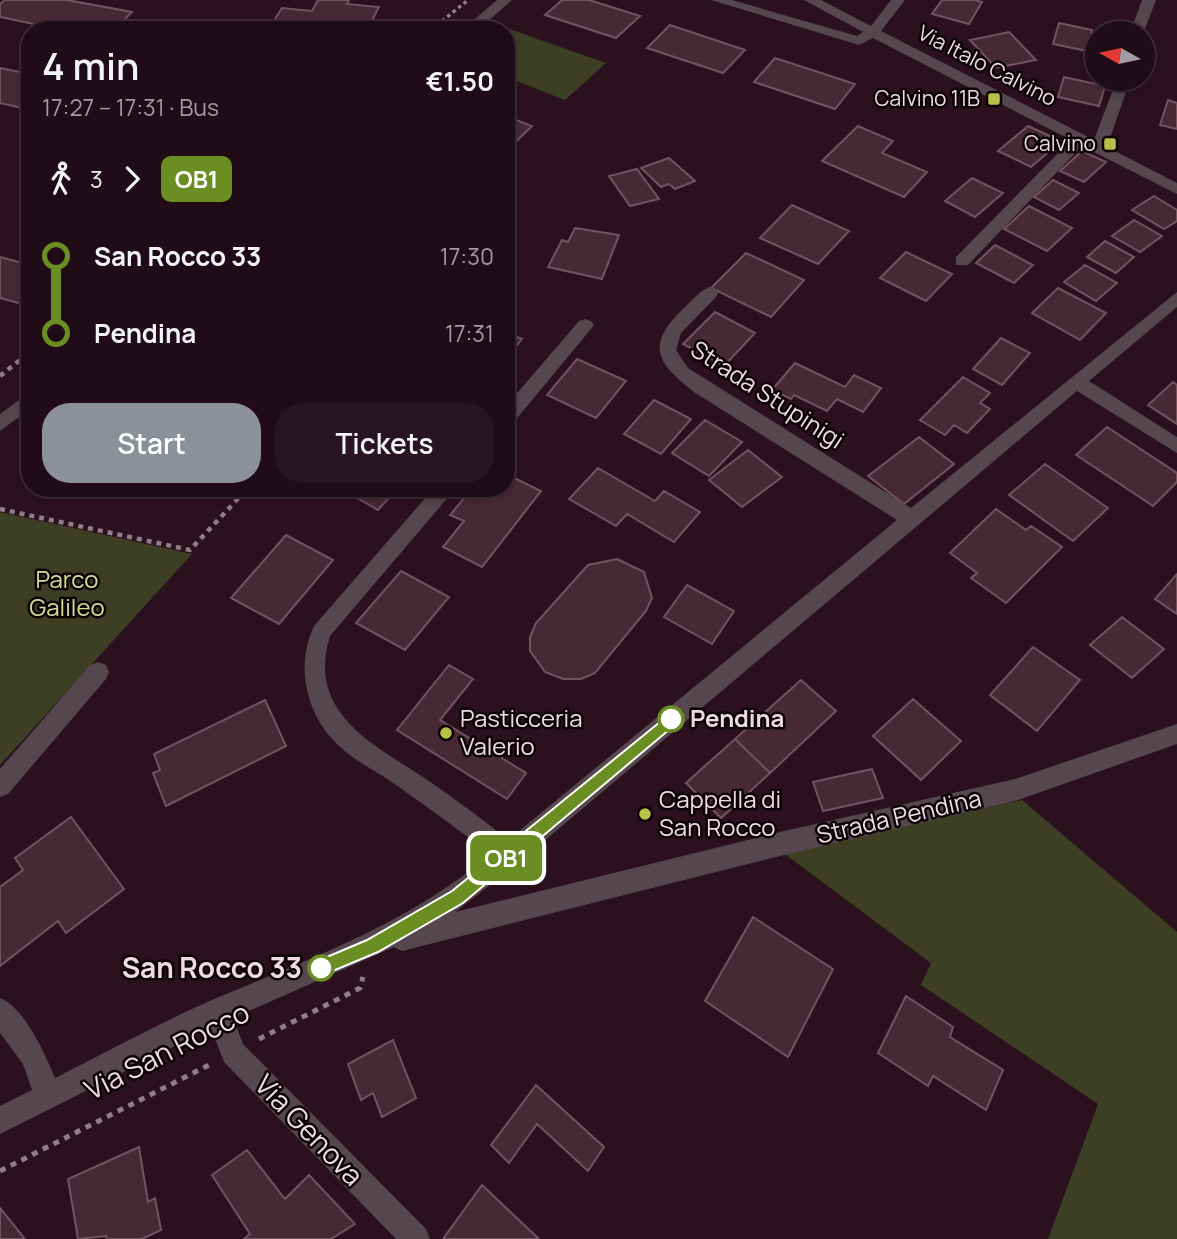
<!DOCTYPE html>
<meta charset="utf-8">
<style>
:root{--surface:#200c16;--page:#28151f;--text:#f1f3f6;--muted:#a29ba1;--line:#3d2c35;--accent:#8c9099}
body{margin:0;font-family:Manrope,sans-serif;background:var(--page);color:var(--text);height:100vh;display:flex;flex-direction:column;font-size:26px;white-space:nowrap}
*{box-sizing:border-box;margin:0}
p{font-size:23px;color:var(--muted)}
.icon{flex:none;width:38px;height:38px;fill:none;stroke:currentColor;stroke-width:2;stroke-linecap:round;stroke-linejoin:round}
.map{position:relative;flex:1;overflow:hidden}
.panel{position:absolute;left:21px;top:21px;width:494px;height:476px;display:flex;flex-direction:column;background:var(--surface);border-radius:28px;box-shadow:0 4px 10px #0003,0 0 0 2px var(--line)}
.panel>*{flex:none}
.badge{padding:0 14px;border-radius:10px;font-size:24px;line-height:46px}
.needle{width:46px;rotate:279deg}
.fabs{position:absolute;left:1085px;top:21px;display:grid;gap:14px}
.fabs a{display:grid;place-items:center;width:70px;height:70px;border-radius:50%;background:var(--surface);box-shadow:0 4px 10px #0003,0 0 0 2px var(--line);font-size:35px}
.map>.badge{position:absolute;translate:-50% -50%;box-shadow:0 0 0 4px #fff}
.legs{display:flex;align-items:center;gap:10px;height:77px;padding:0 21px;font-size:23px}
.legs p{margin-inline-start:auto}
.headline{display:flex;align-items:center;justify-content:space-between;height:119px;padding:0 21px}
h1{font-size:38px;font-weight:600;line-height:52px}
.button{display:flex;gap:14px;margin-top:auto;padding:14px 21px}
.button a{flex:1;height:80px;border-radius:28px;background:var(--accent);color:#fff;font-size:28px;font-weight:600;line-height:80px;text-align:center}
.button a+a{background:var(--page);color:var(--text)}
ul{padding:0 21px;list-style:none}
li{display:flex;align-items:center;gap:24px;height:77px;font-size:26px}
li i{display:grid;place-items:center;width:10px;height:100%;margin:0 9px;background:currentColor}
li i::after{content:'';width:18px;height:18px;margin:-9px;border:5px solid;border-radius:50%;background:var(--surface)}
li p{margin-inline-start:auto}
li:first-child i{background:linear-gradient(#0000 50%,currentColor 0)}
li:last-child i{background:linear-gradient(currentColor 50%,#0000 0)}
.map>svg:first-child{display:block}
.green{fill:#3c3f23}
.building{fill:#472936;stroke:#735360;stroke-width:2}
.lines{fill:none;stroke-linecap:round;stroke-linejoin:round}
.path-far2{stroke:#927c85;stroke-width:3.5;stroke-dasharray:3.5 3.5;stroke-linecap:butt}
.path-far1{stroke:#927c85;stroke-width:4.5;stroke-dasharray:5 5;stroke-linecap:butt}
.path{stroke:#927c85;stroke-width:5;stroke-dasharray:6 6;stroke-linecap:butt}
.minor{fill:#55474d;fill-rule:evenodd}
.line-1{fill:#6b8e23;stroke:#fff;stroke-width:2}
.poi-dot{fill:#b7c148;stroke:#0c0307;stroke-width:2.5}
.stop-1-dot{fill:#fff;stroke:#6b8e23;stroke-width:3.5}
.labels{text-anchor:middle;stroke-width:5;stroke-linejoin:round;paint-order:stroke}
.far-street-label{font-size:21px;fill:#eedbe2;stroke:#0c0307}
.far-poi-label{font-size:21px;fill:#eedbe2;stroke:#0c0307;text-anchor:end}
.street-label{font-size:24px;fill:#eedbe2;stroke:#0c0307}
.park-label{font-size:24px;fill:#d5dd95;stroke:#0c0307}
.poi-label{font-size:24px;fill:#eedbe2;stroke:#0c0307;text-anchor:start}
.stop-label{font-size:24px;font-weight:bold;fill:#eedbe2;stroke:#0c0307;text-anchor:start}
.near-stop-label{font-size:28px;font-weight:bold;fill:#eedbe2;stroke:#0c0307;text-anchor:end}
.near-street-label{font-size:28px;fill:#eedbe2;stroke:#0c0307}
</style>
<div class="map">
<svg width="1177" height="1239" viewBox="0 0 1177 1239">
<rect width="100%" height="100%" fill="#2b101d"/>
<path class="green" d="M504 27 606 63 565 100 506 77V30H501Z
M0 512 192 554 0 765Z
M1022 800 1177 932V1239H1048L1098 1104 921 985 931 963 782 852Z"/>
<path class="building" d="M5 0H67L132 12 114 30H63L0 17V4Z
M318 0H349L347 4 379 7 367 30H268L282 8 312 11Z
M562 0H589L640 16 616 38 545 15Z
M942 0H974L982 2 969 24 932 14Z
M1059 23 1092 30 1087 51 1053 44Z
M670 25 745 50 723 73 647 48Z
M1009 32 1036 60 996 68 970 40Z
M775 58 855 84 835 109 754 82Z
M0 68 30 74 27 109 0 103Z
M1064 77 1105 86 1099 106 1058 97Z
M1168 100 1177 103V129L1160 125Z
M506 116 532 126 507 150 506 149Z
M858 126 893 141 882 153 927 172 904 197 822 161Z
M1028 126 1061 141 1031 167 998 151Z
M1082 151 1106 162 1084 182 1060 171Z
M669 158 695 181 675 189 669 184 661 187 641 168Z
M637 169 659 199 630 206 609 176Z
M972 178 1003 193 975 217 945 201Z
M1053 180 1079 193 1059 210 1034 197Z
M1154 196 1177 210V221L1164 229 1132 210Z
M792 205 849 231 818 264 760 238Z
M1029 206 1072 228 1047 251 1004 229Z
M1134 220 1162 236 1140 252 1112 236Z
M575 228 619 235 602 279 548 267 562 240 568 242Z
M1105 241 1134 257 1116 273 1087 257Z
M995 245 1033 265 1014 283 976 263Z
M906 252 952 274 926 301 880 278Z
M746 253 804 280 771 317 711 288Z
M0 257 30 265V306L0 298Z
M1085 265 1117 283 1096 301 1064 282Z
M1058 288 1106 313 1080 340 1032 313Z
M715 312 755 333 724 366 683 344Z
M506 332 522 339 506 359Z
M1001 338 1030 353 1002 385 973 369Z
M577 359 626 381 596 418 547 395Z
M795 363 845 387 854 375 881 388 863 412 837 399 827 411 794 395 791 399 772 390Z
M963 377 990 393 980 403 990 409 967 433 954 425 945 435 920 420Z
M1173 382 1177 385V424L1148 405Z
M654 400 691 419 661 454 624 434Z
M705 420 742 442 709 476 672 453Z
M1107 427 1177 473V482L1153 506 1076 455Z
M919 437 954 464 904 504 868 476Z
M748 450 782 477 742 507 709 480Z
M1045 464 1108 508 1073 541 1009 495Z
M598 468 655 501 664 491 700 512 674 542 627 514 616 526 569 499Z
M506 474 541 491 482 567 443 547 464 521 450 515 471 490 484 496 491 488H506Z
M340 488H398L378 510Z
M996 509 1026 530 1031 526 1062 547 1006 603 971 578 977 573 950 553Z
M286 535 333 560 279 624 231 598Z
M617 559 644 572 652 598 646 611 595 673 581 679H563L545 672 530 651V637L536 623 588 565Z
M401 571 449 597 405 650 356 623Z
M1177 574V614L1155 599Z
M687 585 734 611 712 644 664 617Z
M1122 617 1164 649 1132 678 1090 645Z
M1033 647 1080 680 1037 731 990 695Z
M449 665 473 679 440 720 526 773 507 799 397 730Z
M801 680 836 711 770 773 735 739Z
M913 699 961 741 921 780 873 736Z
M265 700 286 746 166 806 153 773 160 770 154 754Z
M735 739 770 773 721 818 686 783Z
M872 769 883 798 823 811 813 782Z
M71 817 124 889 66 933 58 921 0 966V887L23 870 15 858Z
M753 917 833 969 788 1057 705 1001Z
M906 996 953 1027 950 1037 1003 1070 986 1110 933 1076 928 1086 878 1053Z
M393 1040 416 1098 382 1117 373 1093 361 1100 348 1064Z
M536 1085 604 1147 588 1171 537 1124 509 1163 491 1145Z
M139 1147 148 1202 155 1198 161 1230 142 1239H107L106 1236 78 1239 68 1179Z
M247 1150 285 1199 309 1175 355 1224 331 1239H244L250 1234 212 1175Z
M482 1185 539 1239H443Z
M0 1208 25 1239H0Z"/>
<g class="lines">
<path class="path-far2" d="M431 30 468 0"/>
<path class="path-far1" d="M0 376 30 352
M0 509 190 550 248 488"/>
<path class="path" d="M259 1039 360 988 363 977
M0 1171 211 1064"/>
<path class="minor" d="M497 0H512L478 30H462Z
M711 0H732L857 36 863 32 804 0H821L871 26 891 0H905L881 31 1094 140 1112 92 1124 89 1126 92 1107 147 1177 183V194L1082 146 968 265H956V257L1071 140 873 38 859 45Z
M1142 0H1156L1143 34 1130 33Z
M710 287 716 289 718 293 716 297 681 333 676 350 688 368 911 508 1177 292V307L1089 381 1177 437V453L1077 391 517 864 455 912 780 832 1015 779 1177 724V744L1015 801 780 856 402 951 394 947 233 1018 243 1044 426 1229 430 1239H396L224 1062 211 1028 0 1134V1106L32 1090 23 1064 0 1033V998C25 1008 45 1054 55 1078 107 1052 159 1023 212 1000 312 958 405 925 490 855 457 827 421 803 386 778 370 768 351 758 337 744 306 714 295 665 314 626L434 488H456L330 636C306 713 373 744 426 779 454 798 481 818 508 840L897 520 694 392C655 362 646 344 684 308 692 301 700 290 710 287Z
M585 319 591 321 594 325 591 329 513 423 506 425V406L579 321Z
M30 392V409L0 431V414Z
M98 662 106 665 109 672 106 679 8 794 0 797V769L90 665Z"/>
</g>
<path class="line-1" d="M671 713 678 719 676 724 463 903 378 952 321 976 315 973V962L367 940 452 891Z"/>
<g class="poi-dot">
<rect x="987" y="92" width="14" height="14" rx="3.5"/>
<rect x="1103" y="137" width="14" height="14" rx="3.5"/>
<circle cx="446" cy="733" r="7"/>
<circle cx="645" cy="814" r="7"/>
</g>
<g class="stop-1-dot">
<circle cx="671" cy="719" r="12"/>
<circle cx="321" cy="968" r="12"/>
</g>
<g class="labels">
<g class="far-street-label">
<text transform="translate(987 66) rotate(27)" y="7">Via Italo Calvino</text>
</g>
<g class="far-poi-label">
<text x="980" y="106">Calvino 11B</text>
<text x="1096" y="151">Calvino</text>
</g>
<g class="street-label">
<text transform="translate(767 395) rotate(33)" y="8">Strada Stupinigi</text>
<text transform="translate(899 817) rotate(-13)" y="8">Strada Pendina</text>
</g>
<g class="park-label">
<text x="67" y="588">Parco<tspan x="67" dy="28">Galileo</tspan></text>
</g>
<g class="poi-label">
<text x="460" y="727">Pasticceria<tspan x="460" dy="28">Valerio</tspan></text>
<text x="659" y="808">Cappella di<tspan x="659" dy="28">San Rocco</tspan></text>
</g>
<g class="stop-label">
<text x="690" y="727">Pendina</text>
</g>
<g class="near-stop-label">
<text x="302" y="978">San Rocco 33</text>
</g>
<g class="near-street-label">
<text transform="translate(167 1051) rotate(-27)" y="10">Via San Rocco</text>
<text transform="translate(309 1130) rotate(46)" y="10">Via Genova</text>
</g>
</g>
</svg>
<div class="fabs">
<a><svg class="needle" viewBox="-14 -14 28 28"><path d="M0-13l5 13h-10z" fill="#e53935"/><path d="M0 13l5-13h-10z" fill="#a29ba1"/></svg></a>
</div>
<b class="badge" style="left:506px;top:858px;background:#6b8e23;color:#fff">OB1</b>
<section class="panel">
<div class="headline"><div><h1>4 min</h1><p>17:27 – 17:31 · Bus</p></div><b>€1.50</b></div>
<div class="legs"><svg class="icon" aria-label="walk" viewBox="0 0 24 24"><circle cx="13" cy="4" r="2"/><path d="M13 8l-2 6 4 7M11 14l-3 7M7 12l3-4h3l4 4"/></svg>3<svg class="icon" aria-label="forward" viewBox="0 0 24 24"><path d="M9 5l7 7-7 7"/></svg><b class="badge" style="background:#6b8e23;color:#fff">OB1</b></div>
<ul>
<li><i style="color:#6b8e23"></i><b>San Rocco 33</b><p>17:30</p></li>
<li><i style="color:#6b8e23"></i><b>Pendina</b><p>17:31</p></li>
</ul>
<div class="button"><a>Start</a><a>Tickets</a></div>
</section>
</div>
